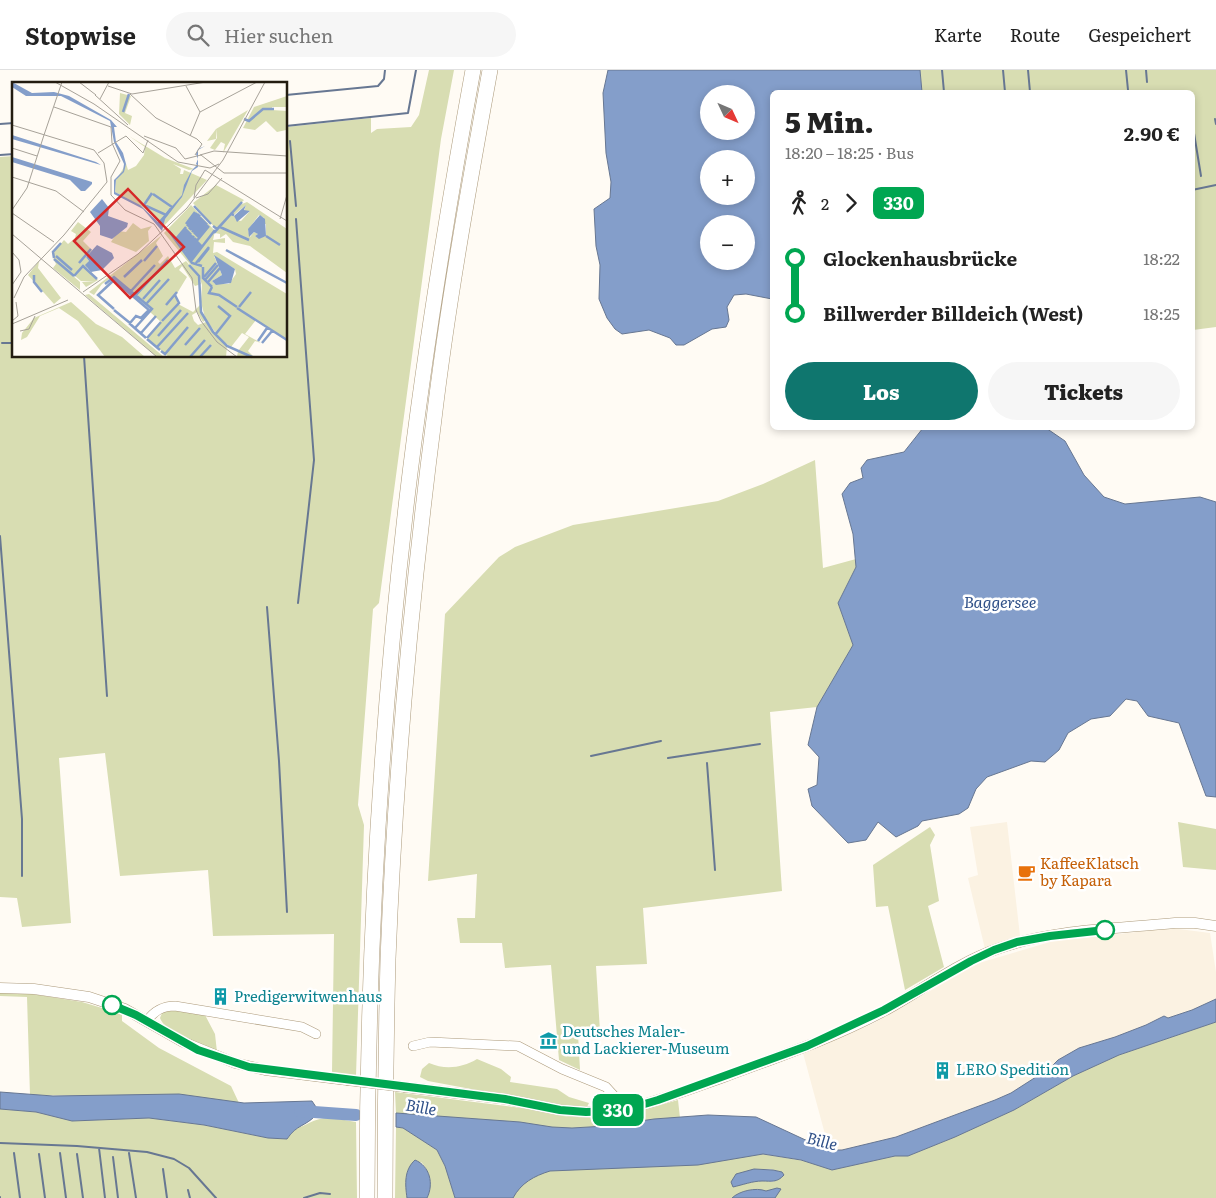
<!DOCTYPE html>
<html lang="de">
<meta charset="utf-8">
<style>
:root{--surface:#fff;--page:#f6f6f6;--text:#222;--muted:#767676;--line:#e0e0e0;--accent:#0f766e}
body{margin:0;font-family:Literata,serif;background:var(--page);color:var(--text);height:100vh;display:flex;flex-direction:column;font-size:19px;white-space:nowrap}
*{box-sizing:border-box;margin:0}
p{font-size:16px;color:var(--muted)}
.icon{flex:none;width:28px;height:28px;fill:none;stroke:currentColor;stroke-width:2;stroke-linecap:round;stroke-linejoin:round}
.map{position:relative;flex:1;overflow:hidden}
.panel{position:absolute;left:770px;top:20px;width:425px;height:340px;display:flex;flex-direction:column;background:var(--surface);border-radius:8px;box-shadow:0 2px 8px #0003}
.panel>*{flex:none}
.badge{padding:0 10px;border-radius:8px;font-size:18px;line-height:32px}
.needle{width:32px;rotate:134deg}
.fabs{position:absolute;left:700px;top:15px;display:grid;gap:10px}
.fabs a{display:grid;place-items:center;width:55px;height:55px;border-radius:50%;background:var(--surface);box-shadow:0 2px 8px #0003;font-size:25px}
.map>.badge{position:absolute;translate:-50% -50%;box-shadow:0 0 0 2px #fff}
.legs{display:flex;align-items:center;gap:8px;height:55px;padding:0 15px;font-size:16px}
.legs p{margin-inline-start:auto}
.head{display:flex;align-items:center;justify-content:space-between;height:85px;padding:0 15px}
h1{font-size:28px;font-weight:800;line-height:38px}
.cta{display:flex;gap:10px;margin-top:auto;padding:10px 15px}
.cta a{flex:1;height:58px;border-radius:30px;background:var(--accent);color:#fff;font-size:20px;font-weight:800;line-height:58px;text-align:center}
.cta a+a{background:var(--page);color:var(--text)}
ul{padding:0 15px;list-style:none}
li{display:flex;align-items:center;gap:18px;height:55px;font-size:19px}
li i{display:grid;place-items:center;width:8px;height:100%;margin:0 6px;background:currentColor}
li i::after{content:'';width:12px;height:12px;margin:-6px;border:4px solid;border-radius:50%;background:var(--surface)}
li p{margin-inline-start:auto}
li:first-child i{background:linear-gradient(#0000 50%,currentColor 0)}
li:last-child i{background:linear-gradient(currentColor 50%,#0000 0)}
header{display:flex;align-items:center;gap:30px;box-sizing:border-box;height:70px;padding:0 25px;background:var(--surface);border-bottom:1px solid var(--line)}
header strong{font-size:24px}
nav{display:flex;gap:28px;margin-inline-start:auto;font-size:18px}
.search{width:350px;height:45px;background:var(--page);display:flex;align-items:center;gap:12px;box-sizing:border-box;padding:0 18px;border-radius:28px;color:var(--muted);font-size:19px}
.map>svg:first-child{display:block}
.built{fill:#fbf2e2}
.green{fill:#d8ddb2;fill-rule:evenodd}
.water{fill:#849eca;stroke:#677792;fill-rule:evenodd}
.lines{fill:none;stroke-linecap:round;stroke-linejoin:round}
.stream{stroke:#677792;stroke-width:2}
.river{stroke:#849eca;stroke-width:12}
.minor-casing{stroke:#ac9a7b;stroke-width:10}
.tertiary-casing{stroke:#ac9a7b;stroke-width:11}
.motorway-casing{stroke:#ac9a7b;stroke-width:16}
.minor{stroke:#fff;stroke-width:9}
.tertiary{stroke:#fff;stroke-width:10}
.motorway{stroke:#fff;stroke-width:15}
.tertiary-bridge-casing{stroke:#ac9a7b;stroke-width:11;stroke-linecap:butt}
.tertiary-bridge{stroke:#fff;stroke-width:10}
.line-1-casing{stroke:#fff;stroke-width:11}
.line-1{stroke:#00a651;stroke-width:8}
.stop-1-dot{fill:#fff;stroke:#00a651;stroke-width:2.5}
.labels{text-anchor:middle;stroke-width:5;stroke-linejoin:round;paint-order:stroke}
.food-label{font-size:15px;fill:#c56008;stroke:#fff;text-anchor:start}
.culture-label{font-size:15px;fill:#0d838f;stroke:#fff;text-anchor:start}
.water-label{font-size:16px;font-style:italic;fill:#2f5088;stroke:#fff}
.inset-river{fill:none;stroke:#849eca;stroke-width:2.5}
.inset-road{fill:none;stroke:#a7a299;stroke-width:1}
.view{fill:#d62828;fill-opacity:0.15;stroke:#d62828;stroke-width:2.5}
.inset-edge{fill:none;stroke:#231c10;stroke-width:2.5}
</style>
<header>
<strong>Stopwise</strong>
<div class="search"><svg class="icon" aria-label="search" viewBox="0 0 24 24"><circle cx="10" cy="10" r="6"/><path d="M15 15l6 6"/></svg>Hier suchen</div>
<nav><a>Karte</a><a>Route</a><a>Gespeichert</a></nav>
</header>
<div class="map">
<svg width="1216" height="1128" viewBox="0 0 1216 1128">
<rect width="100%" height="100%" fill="#fffbf4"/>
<path class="built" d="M1007 752 1020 866 985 879 968 808 978 805 970 757Z
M1171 858 1210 863 1216 902V929L1192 940 1168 948 1164 946 1146 955 1115 967 1079 978 1058 990 1050 998 1011 1023 929 1056 875 1073 842 1080 829 1079 803 983 872 954 979 893 1050 872Z"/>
<path class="green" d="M429 0H454L441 69 379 533 373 539 358 735 364 755 356 1006 332 1002 334 864 213 866 208 800 120 806 105 683 59 688 71 853 22 857 17 828 0 827V87L14 86V286H286V57L371 48V63L377 59 411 57 419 45Z
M920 0H1216V257L1193 260 1192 22H922Z
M815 390 823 498 856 489V497L838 533 853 575 817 637 770 642 782 821 643 838 647 894 596 896 600 962 578 964 580 1000 559 990 551 895 505 898 502 873H460L457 848H475L477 804 428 811 445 544 499 487 515 477 573 455 718 431 763 414Z
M1178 752 1216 759V800L1183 797Z
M930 757 935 765 930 775 939 831 928 836 944 897 905 920 888 836 876 837 873 795Z
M0 922 26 923 82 932 122 944V951L159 978 231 1016 239 1033 108 1026 30 1025 27 927 0 926Z
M168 939 205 945 215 964 217 982C203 976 164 962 160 948L162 943Z
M1216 952V1128H507L542 1096 762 1084 805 1091 832 1100 895 1086H908L955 1067 1014 1040 1073 1006 1119 985ZM754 1099H770L782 1102 779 1109 772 1112 763 1110 733 1116 732 1111Z
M477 989 501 999 511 1007 510 1012 557 1019 569 1027 589 1033 587 1037 558 1035 428 1011 420 1007 422 999 429 993C445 1000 462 998 477 989Z
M395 1022 537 1040 563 1046 592 1048 628 1044 678 1030 680 1048C643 1050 607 1058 570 1058 513 1057 453 1049 396 1043Z
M0 1039 36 1042 72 1051 149 1048 204 1055 268 1068 287 1069C297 1055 296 1060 309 1053 325 1044 338 1049 356 1052L357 1128H0Z
M396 1057 403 1058 437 1080 445 1096 455 1128H427C433 1116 430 1101 421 1092L406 1106 407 1128H395Z"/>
<path class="water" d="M608 0H920L922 22H772V229L746 224 734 225 727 237 729 250 726 257 712 259 684 275H676L670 268 649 260 622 264 615 259 607 248 599 229 600 195 596 176 594 139 610 128 611 112 606 83 603 23ZM709 24H746V61H709ZM709 89H746V126H709ZM709 154H746V191H709Z
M923 358H1046L1065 371 1084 405 1104 427 1125 434 1200 427 1216 432V727L1206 726 1179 653 1148 646 1137 631 1126 629 1110 646 1091 649 1068 663 1059 680 1045 692 1031 691 987 707 976 719 968 738 959 744 922 751 918 756 896 767 878 752 866 770 848 773 812 736 808 719 817 715 819 687 808 675 817 637 853 575 838 533 856 497 853 464 842 424 850 413 863 408 861 398 867 390 904 382Z
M1216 929V952L1119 985 1073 1006 1014 1040 955 1067 908 1086H895L832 1100 801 1090 763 1084 698 1095 550 1101C534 1106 521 1113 513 1128H455L445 1096 437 1080 403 1058 396 1057V1043L520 1052 552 1057 572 1058 606 1056 654 1049 708 1045 756 1047 827 1080H842L896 1067 995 1030 1011 1023 1050 998 1058 990 1079 978 1115 967 1146 955 1164 946 1168 948 1192 940Z
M0 1022 53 1026 179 1024 244 1033 312 1031 316 1037V1045C305 1057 297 1054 287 1069L268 1068 204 1055 149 1048 72 1051 36 1042 0 1039Z
M415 1090C430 1096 434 1114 427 1128H407C405 1114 404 1100 415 1090Z
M754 1099 773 1100 782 1102 784 1105C777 1113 771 1111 762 1111 753 1111 742 1115 733 1117L731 1112 736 1104Z
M777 1118 781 1119 775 1128H732C739 1121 756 1117 766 1121Z"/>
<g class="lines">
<path class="stream" d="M942 0 944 22
M1003 0 1005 22
M1028 0 1030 22
M1126 0 1128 20
M1146 0 1147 12
M286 25 378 16 384 9 385 0
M1215 49 1216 54
M1192 51 1201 106
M0 54 14 53
M286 56 408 43 416 0
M290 71 296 136
M0 85 14 84
M1192 120 1216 115
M296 149 314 390 298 533
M2 273H14
M84 286 107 626
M0 466 22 749V806
M267 537 279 691 287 842
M591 686 661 671
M668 688 760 674
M707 693 715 800
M0 1073 77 1076 147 1082 174 1089 189 1098 216 1128
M99 1078 105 1128
M14 1083 20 1128
M60 1083 66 1128
M129 1083 136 1128
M39 1084 45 1128
M77 1084 83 1128
M113 1087 118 1128
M163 1099 167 1128
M188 1120 190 1128
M0 1127V1128
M304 1128 320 1123 330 1124"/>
<path class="river" d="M300 1041 356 1045"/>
<defs>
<path id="minor" d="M147 951C154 941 162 936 175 936L302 957 316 964
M413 976 430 972 518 976 562 999 606 1017 617 1029 619 1040"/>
<path id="tertiary" d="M0 918 34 919 89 927 125 939 183 972 235 993 265 1000 347 1010
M405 1017 505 1029 560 1040 586 1042 612 1041 631 1038C662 1030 693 1018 724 1007 778 987 833 968 884 941 921 921 957 893 997 879 1053 859 1116 859 1175 853H1195L1216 856"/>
<path id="motorway" d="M367 1128C367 895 380 660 407 428 424 285 447 142 473 0
M385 1128C385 1048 386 968 388 889 395 708 411 528 434 349 448 232 469 116 490 0"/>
</defs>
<use href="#minor" class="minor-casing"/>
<use href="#tertiary" class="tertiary-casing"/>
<use href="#motorway" class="motorway-casing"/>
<use href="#minor" class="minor"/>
<use href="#tertiary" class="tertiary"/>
<use href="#motorway" class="motorway"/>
<defs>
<path id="tertiary-bridge" d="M347 1010 405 1017"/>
</defs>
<use href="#tertiary-bridge" class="tertiary-bridge-casing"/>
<use href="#tertiary-bridge" class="tertiary-bridge"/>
</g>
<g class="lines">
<defs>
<path id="line-1" d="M112 935 136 945 198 980 249 997 505 1029 560 1040 586 1042 612 1041 631 1038 658 1030 807 976 884 940 971 891 994 880 1017 872 1050 866 1105 860"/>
</defs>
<use href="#line-1" class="line-1-casing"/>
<use href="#line-1" class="line-1"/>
</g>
<defs>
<symbol id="cafe-bare" viewBox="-9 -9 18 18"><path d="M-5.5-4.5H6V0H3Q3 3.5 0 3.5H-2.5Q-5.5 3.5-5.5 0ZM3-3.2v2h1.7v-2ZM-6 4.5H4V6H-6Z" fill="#e8710a" stroke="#fff" stroke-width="2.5" paint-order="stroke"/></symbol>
<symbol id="building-bare" viewBox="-9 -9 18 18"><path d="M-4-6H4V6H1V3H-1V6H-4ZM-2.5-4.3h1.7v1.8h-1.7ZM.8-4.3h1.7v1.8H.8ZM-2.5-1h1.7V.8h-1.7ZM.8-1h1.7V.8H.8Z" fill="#0f9aa8" stroke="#fff" stroke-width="2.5" paint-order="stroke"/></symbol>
<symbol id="museum-bare" viewBox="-9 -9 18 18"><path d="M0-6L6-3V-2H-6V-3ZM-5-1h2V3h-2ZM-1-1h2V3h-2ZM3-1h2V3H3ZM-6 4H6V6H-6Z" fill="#0f9aa8" stroke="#fff" stroke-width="2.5" paint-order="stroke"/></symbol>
</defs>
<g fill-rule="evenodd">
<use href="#cafe-bare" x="1014" y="790" width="25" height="25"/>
<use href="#building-bare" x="208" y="914" width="25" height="25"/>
<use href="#museum-bare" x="536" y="958" width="25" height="25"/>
<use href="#building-bare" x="930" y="988" width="25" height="25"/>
</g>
<g class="stop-1-dot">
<circle cx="1105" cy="860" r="9"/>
<circle cx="112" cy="935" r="9"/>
</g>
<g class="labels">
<g class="food-label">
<text x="1040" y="799">KaffeeKlatsch<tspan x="1040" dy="17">by Kapara</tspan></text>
</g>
<g class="culture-label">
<text x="234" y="932">Predigerwitwenhaus</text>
<text x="562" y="967">Deutsches Maler-<tspan x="562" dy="17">und Lackierer-Museum</tspan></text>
<text x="956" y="1005">LERO Spedition</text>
</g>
<g class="water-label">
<text x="1000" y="538">Baggersee</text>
<text transform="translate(421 1037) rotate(10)" y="6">Bille</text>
<text transform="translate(822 1071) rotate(14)" y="6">Bille</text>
</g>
</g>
<g transform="translate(12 12)">
<rect width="275" height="275" fill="#fffbf4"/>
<path d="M108 11 119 14 113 31 120 34 118 43 107 32ZM275 14V25H260V28L275 29 274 48 265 50 254 39 243 48 231 46 242 25ZM236 28 211 71 213 62 209 60 203 68 198 66 205 56V47L204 57 195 59 204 47ZM117 54 153 76 182 87 177 88 161 82 169 87 168 92H171L172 88 195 98 150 146 151 143 132 126 103 110 104 98 114 82 112 75 116 88 124 84 132 73 133 65ZM204 103 232 118 204 147 181 121ZM235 120 275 147V191L238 164 221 160 214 152 208 156V152L203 151 225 124ZM234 123 232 129H238L229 139 224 138 222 133ZM247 133 252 136 250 142H254V154L247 156 243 154 247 152 242 150 238 155 236 148ZM179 123 203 149 201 158 213 156V161L202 160 201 171 205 170 275 212V258L244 238 233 252 249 261 243 259 236 269 242 275H225L226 269 210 259 194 238 191 240 185 230 180 233 182 239 186 243 194 240 201 251 215 264 214 275H157L135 256 149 240 138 230 141 227 102 194 90 202 82 213 77 210 150 153 144 161 151 174 146 180 148 182 156 174 163 186 174 179 184 190 189 202 183 204 170 184 167 188 175 195 164 213 166 222 181 230 188 223 190 231 193 236 189 220 190 203 187 193 152 151ZM202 174 223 187 224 192 217 202H203L200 199 210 193ZM230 251 237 255 226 269 219 265ZM66 140 79 150 71 159 80 168 74 175 77 179 75 186 86 198 74 205 70 200 83 199H69L63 194 72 185 63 194 42 177 41 171 52 158 56 162 63 156 64 152 59 149ZM121 141 129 147 140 144 136 149 137 159 124 170 99 160 106 149 114 150ZM41 176 68 200V208L41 186 44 182ZM27 179 26 186 49 216 42 222 16 193ZM77 212 152 275H145L73 213ZM59 220 84 242 110 255 133 275H93L66 239 47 226 28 234 15 255 9 258 10 251 22 236Z" fill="#d8ddb2" fill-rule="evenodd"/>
<path d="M0 0 20 11 42 10 57 14 99 38 105 45H102L104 60 111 71 114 82 112 90 104 98 103 110 128 123 146 140 170 113 172 103 180 88 185 83 184 82 186 77 184 72 186 67 193 64 186 68V85L180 89 170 115 153 137 150 149 131 127 102 112V98L111 89 112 82 102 60 98 39 49 14H14L0 5ZM0 53 84 80 89 83 0 57ZM0 75 80 100V102L73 109H69L58 98 0 80ZM90 117 97 126 96 134 116 141 115 145 100 157 88 153V144L78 130ZM234 123 232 128 238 129 225 140 222 134ZM248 133 253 137 254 154 247 157 243 154 246 152 242 150 237 155 236 147ZM85 163 100 171 102 176 90 188 79 190 73 183 77 179 74 175ZM202 173 223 187 219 201 204 203 200 199 210 193Z" fill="#849eca"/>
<path class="inset-river" d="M111 30 117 12M232 37 237 39 251 27H262M140 111 132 123 154 133 160 125 141 112M182 124 199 142M174 142 183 130M175 144 185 131M201 144 205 147 230 120M176 145 187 132M208 145 237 158M177 147 188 133M178 148 189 135M180 148 190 136M157 149 180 181 190 184M180 150 191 137M182 151 192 138M202 151 219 132 222 133M182 152 193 139M183 153 194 140M184 154 195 141M254 154 268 163M185 155 195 142M186 156 196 143M163 158 174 145M164 160 175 147M166 161 176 148M167 162 177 149M167 163 178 150M168 164 179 151M169 166 180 153M170 167 181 154M171 168 182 154M214 168 275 201M172 169 183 156M173 169 184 156M174 170 184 157M174 172 197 144M175 173 186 159M44 174 60 188M176 174 187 160M176 175 188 161M42 176 41 170 49 161M177 176 189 162M42 177 62 194M178 177 190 163M132 179 145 164M179 179 203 148M186 180 197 166M67 181 79 167M184 181 197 165M177 183 187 194 189 230 201 250 215 264 240 275M191 185V196L200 205M22 193V200L30 210M62 194 71 184 85 197M112 195 130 178M192 195 204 181M193 198 206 183M196 200 208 186M93 202 102 195 140 227 123 246M200 205 197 211 207 213 225 225M119 209 143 183M124 213 156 178M131 217 148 198M135 221 157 197M154 223 165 210M227 225 239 210M225 226 275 258M102 227 86 213 102 198 137 228 129 236 124 234 118 241 102 228M150 239 167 221 163 213M117 241 134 256M129 251 144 234M203 253 218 234 206 224M146 254 169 228M135 256 149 240M135 257 148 268M246 259 255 246M250 261 260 249M173 263 188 246M145 265 176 231M149 269 153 272 176 245M178 275 193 258M188 275 199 263"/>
<path class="inset-road" d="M43 0 82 22 166 80 198 86 207 82M67 0 84 13M96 4 120 12 194 0M174 4 188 30 178 54M118 12 144 36 185 57 190 62 183 73M83 13 116 43M88 17 97 0M42 25 99 45 100 61 108 79 99 95V113L113 128 142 142 180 196 184 228 189 239 205 260 225 275M188 30 245 0M0 43 82 68 92 81 95 100 52 153 12 195 2 216M32 53 50 0M132 54 164 66 173 77 189 73 212 91H275M0 66 25 74M86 71 114 54 131 71 136 58M188 73 202 69 275 74M193 88 275 139M0 95 44 109 72 130M182 116 184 103 193 88M184 116 196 112 210 96M0 128 15 106 32 53M0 131 42 160M268 137 275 113M0 152 145 275M0 170 7 178 9 190M0 203 9 190M71 210 126 172 175 126 211 78 253 0M0 239 6 234 4 220M0 242 56 218M8 249 17 247 23 234"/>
<path class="view" d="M116 107 172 165 118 216 62 159Z"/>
<rect width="275" height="275" class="inset-edge"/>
</g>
</svg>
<div class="fabs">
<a><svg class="needle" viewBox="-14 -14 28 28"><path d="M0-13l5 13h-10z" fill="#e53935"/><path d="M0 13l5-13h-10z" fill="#767676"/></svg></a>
<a>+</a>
<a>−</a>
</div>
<b class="badge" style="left:618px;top:1040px;background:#00a651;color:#fff">330</b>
<section class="panel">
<div class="head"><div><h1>5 Min.</h1><p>18:20 – 18:25 · Bus</p></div><b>2.90 €</b></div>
<div class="legs"><svg class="icon" aria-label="walk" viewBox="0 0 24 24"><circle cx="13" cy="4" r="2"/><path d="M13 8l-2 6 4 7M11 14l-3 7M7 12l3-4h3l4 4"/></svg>2<svg class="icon" aria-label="forward" viewBox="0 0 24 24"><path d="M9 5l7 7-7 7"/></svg><b class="badge" style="background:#00a651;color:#fff">330</b></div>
<ul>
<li><i style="color:#00a651"></i><b>Glockenhausbrücke</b><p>18:22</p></li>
<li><i style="color:#00a651"></i><b>Billwerder Billdeich (West)</b><p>18:25</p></li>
</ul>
<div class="cta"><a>Los</a><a>Tickets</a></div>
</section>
</div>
